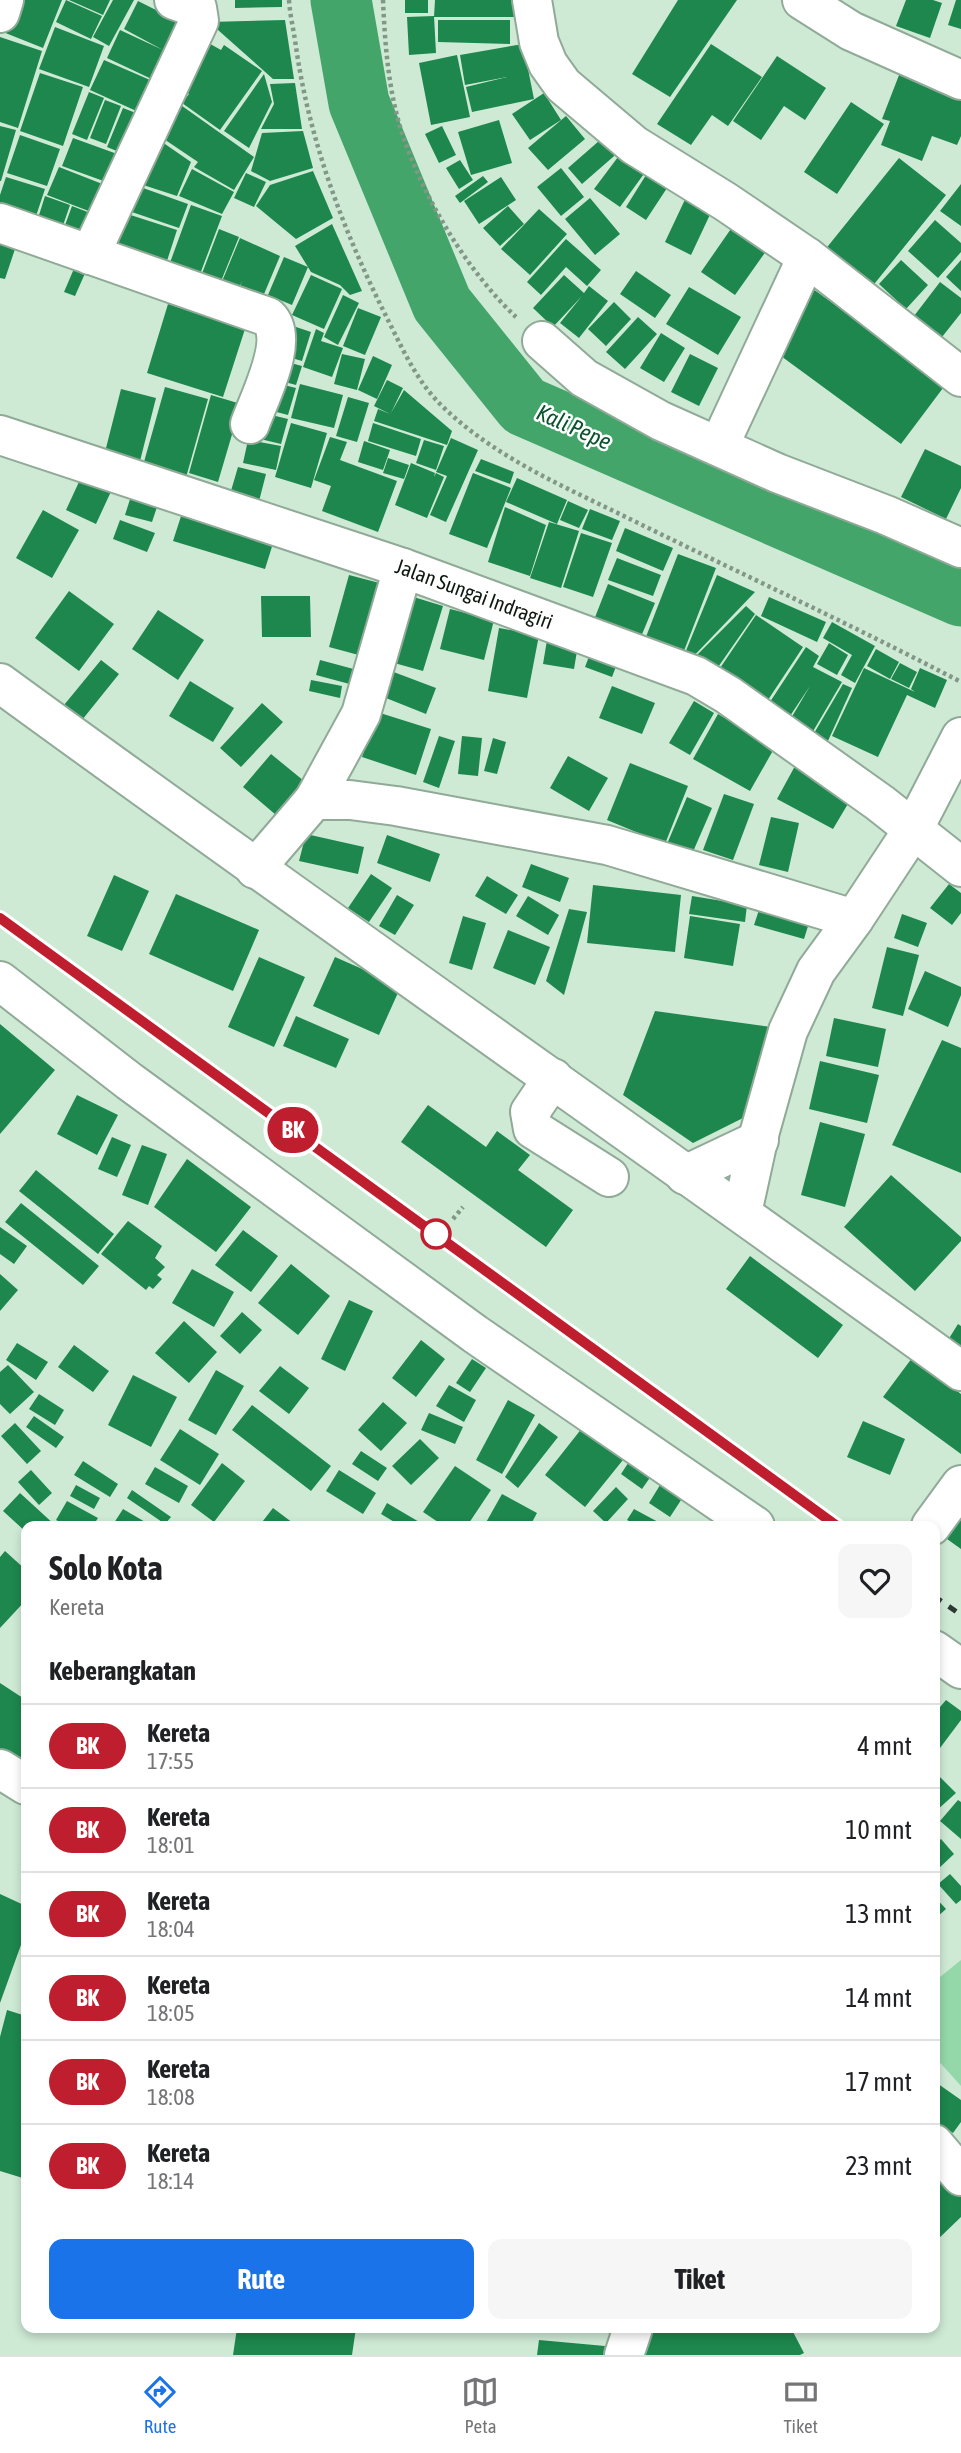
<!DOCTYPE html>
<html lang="id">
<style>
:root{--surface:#fff;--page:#f6f6f6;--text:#202124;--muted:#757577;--line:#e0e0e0;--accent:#1a73e8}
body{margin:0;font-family:"Asap Condensed",sans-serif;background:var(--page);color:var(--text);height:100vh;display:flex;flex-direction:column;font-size:26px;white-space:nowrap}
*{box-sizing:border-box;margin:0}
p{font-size:23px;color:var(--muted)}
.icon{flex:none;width:38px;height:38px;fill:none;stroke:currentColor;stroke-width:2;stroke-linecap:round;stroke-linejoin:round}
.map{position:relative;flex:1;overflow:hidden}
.drawer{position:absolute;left:21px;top:1521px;width:919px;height:812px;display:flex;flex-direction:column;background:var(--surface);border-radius:14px;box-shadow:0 4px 10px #0003}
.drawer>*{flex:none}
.badge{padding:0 14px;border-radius:23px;font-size:24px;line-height:46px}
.map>.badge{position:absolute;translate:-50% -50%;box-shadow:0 0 0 4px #fff}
h2{padding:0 28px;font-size:26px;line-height:63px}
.round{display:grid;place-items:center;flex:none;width:74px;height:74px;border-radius:14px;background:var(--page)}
.head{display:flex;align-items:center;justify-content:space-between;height:119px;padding:0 28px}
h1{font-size:33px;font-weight:700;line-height:52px}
.action{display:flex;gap:14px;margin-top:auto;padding:14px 28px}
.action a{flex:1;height:80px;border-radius:14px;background:var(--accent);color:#fff;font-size:28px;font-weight:700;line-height:80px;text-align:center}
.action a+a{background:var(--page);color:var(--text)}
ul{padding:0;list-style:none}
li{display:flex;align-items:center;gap:21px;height:84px;padding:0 28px;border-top:2px solid var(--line)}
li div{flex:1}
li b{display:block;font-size:26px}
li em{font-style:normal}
li .badge{min-width:77px;font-weight:700;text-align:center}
.tab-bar{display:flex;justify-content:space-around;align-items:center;height:98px;border-top:2px solid var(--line);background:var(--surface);font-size:19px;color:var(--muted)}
.tab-bar a{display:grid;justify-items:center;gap:4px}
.tab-bar .current{color:var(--accent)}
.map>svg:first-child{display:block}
.green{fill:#94d8a9}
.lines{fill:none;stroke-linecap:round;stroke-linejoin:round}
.river{stroke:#43a569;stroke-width:61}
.building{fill:#1d874d}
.minor-casing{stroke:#90aa97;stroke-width:42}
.major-casing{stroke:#90aa97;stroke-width:42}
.path{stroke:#829787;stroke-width:4.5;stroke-dasharray:3.5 3.5;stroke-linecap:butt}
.minor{stroke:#fff;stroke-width:38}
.major{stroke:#fff;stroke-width:38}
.rail{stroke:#2d3930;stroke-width:5;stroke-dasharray:9 9;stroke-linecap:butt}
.line-casing{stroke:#fff;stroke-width:16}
.line{stroke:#be1e2d;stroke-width:10}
.stop-dot{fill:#fff;stroke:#be1e2d;stroke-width:3.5}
.labels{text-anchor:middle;stroke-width:5;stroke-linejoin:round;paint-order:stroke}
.street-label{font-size:21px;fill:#0f1912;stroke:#fff}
.water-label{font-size:23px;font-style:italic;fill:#09542d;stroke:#fff}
</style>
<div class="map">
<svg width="961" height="2355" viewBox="0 0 961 2355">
<rect width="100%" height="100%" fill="#ceead5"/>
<path class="green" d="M961 1960V2086L935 2057 934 1982Z"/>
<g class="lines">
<path class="river" d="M341 0 359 103 442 304 524 406 961 596"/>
</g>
<path class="building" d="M15 0H62L43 48 3 32Z
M66 0 102 16 91 39 56 22Z
M69 0H110L103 15Z
M113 0H134L109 46 93 37Z
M235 0H282V7L235 8Z
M405 0H428V13H405Z
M435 0H516V17H434Z
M678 0H737L670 97 632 74Z
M906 0H933L942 3 930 38 896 26Z
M956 0H961V29L948 25Z
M138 1 182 23 158 82 107 58 120 30 163 50 124 29Z
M434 16 436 53 409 55 407 17Z
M285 20 294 79H273L209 22Z
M438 20H510V44L438 42Z
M55 27 91 41 90 44 91 41 104 46 89 87 39 69Z
M196 36 221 50 224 45 262 71 220 130 182 103 189 94 172 83Z
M0 37 42 51 18 128 0 122Z
M523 44 534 99 472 112 466 87 507 77 465 85 460 55Z
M711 44 762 77 728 126 712 115 691 145 657 124Z
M457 55 470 117 431 125 419 63Z
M777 56 826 88 805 120 784 106 761 140 733 121Z
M104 60 157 83 143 114 90 90Z
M901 70 961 94V136L957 145 932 136 922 161 881 145 890 121 882 119Z
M40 73 83 87 63 146 20 131Z
M264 74 272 102 249 148 224 131Z
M295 83 302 129H261L274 104 270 84Z
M89 92 104 98 87 140 72 134Z
M544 93 561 120 530 140 512 114Z
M168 96 254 157 234 190 194 167 198 162 152 131Z
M105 100 121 106 106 144 90 138Z
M851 102 884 124 837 194 804 172Z
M123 108 141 115 124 154 107 147Z
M566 116 585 139 548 170 528 148Z
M499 120 512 163 471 175 458 132Z
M0 126 16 130 1 181H0Z
M442 126 456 155 439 163 425 134Z
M303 131 313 168 270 181 251 171 262 133Z
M607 134 621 150 582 184 568 168Z
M20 135 60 149 47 186 7 173Z
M152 135 191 162 177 196 131 181Z
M73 138 120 155 109 183 62 166Z
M621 153 646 171 620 207 594 189Z
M899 158 946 195 871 288 824 251Z
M460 160 473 180 459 189 446 168Z
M59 167 110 187 99 215 47 195Z
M561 168 584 197 561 216 537 187Z
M192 169 234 192 222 214 179 196Z
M313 171 333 218 296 239 256 206 270 185Z
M246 173 266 182 254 207 234 198Z
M646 175 667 188 646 220 626 207Z
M483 176 488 182 460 203 455 196Z
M6 177 45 189 32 228 0 218V195Z
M501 177 516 200 479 224 464 201Z
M129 183 188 204 179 228 120 208Z
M961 184V226L940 211Z
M689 191 715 204 691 255 665 242Z
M45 196 70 205 59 237 35 228Z
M590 198 620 234 595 255 565 219Z
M191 205 222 216 197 282 167 271Z
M72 206 98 216 85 248 60 239Z
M508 206 524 224 500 246 483 228Z
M539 209 567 234 530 275 501 249Z
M115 210 177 230 165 267 104 247Z
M935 220 961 243V252L938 278 908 251Z
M735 223 769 247 735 295 701 272Z
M332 224 362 291 350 295 340 285 311 272 295 246Z
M0 227 20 234 5 279 0 278Z
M219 229 239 237 217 291 198 284Z
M240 238 280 256 259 306 237 297 242 281 235 298 218 291Z
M566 239 601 270 587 286 566 267 541 295 527 282Z
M79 257 90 262 75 296 64 292Z
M284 257 308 267 292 305 268 295Z
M901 260 928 285 906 309 879 284Z
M961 260V291L946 277Z
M636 271 671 295 655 318 620 294Z
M311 275 342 289 324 329 292 315Z
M564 275 584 293 589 286 608 301 579 338 560 323 582 296 553 327 533 308Z
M940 282 961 298V313L942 337 914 316Z
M689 287 741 317 718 355 666 324Z
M813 289 946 384 901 444 770 348Z
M343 295 359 303 338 345 324 337Z
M614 302 631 319 606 346 588 329Z
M168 304 245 329 223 397 147 373Z
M358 308 381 317 365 355 343 346Z
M638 317 657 334 625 369 606 352Z
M287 324 311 332 302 361 278 354Z
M316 329 324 333 321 341 343 348 332 377 303 367Z
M661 333 685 348 664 382 640 368Z
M342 354 365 359 357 390 334 384Z
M690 354 718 368 699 406 671 392Z
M373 356 392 365 377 399 358 390Z
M276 359 302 366 296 385 270 378Z
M387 380 403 388 391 413 404 390 452 431 447 445 374 421 378 409 390 414 374 406Z
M268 381 296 388 288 415 261 408Z
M300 384 343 395 334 428 291 418Z
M165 387 208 399 185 481 142 469Z
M121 389 156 398 140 461 105 452Z
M211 395 241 404 218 482 189 473Z
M348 397 369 403 357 442 336 436Z
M259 412 288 419 281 444 252 437Z
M291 423 327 433 311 488 275 477Z
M373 423 421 439 416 456 368 441Z
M330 437 347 442 340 460 397 481 378 532 322 511 331 486 314 480Z
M451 438 478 450 446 522 430 515 447 476 436 472Z
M248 440 281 446 276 470 243 463Z
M424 440 444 446 436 470 416 463Z
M364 441 390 450 383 470 358 462Z
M925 449 961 466V488L946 519 901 497Z
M388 458 409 465 404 479 383 473Z
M481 459 514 472 510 484 475 471Z
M411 463 435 473 434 477 436 473 444 477 427 518 395 505Z
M238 467 266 474 257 509 228 501Z
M84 471 114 485 96 524 66 510Z
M473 473 511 488 487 548 449 534Z
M517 478 567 500 557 524 506 502Z
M132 493 159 501 152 522 125 515Z
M568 501 588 510 579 528 560 520Z
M505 507 546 525 530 576 488 562Z
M590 509 620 521 612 540 582 529Z
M43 510 79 530 52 578 16 558Z
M183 510 275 537 265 569 173 541Z
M120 520 155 533 147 552 113 539Z
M549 522 579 531 561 588 530 578Z
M625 528 673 548 663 571 616 551Z
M581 533 612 543 593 597 563 587Z
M678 554 716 568 682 656 644 642Z
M617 558 661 575 653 596 608 580Z
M349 575 387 585 366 657 329 647Z
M717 575 755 592 689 661 683 658Z
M608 584 655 603 638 644 592 625Z
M69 591 114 624 79 671 35 638Z
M407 595 443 606 423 671 387 661Z
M261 596H310L311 637H262Z
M769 597 826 622 817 642 761 616Z
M746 606 755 614 714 673 692 660Z
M450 609 494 620 484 660 440 649Z
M158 610 204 640 178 680 132 649Z
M756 615 803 647 764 706 716 674Z
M832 622 875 646 855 683 841 675 852 655 823 638Z
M499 628 539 635 527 698 488 691Z
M548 634 579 639 574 669 543 664Z
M829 643 848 655 837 675 817 664Z
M593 646 620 656 612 677 585 667Z
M806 647 819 656 813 667 842 682 812 733 790 720 810 686 786 722 766 708Z
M876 649 899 662 890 679 867 666Z
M101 660 119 674 82 720 64 705Z
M320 660 361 671 357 686 316 675Z
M900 663 917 672 909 688 891 679Z
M864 668 915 692 911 689 920 668 947 680 935 708 907 695 878 757 832 736Z
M391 671 436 688 426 714 381 696Z
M311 680 342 686 340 698 309 691Z
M190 681 234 708 213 742 169 716Z
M843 684 852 688 827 743 813 735Z
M612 686 655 703 642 734 599 718Z
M694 701 714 713 690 755 669 743Z
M262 703 283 722 241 767 220 748Z
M377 712 431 729 416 775 362 757Z
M718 714 775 747 750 791 693 759Z
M439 736 455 741 439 788 423 782Z
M462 736 482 738 478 776 458 774Z
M493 738 506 742 497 774 484 771Z
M271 754 304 781 276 815 243 787Z
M568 756 608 778 589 811 550 788Z
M630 763 688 786 665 844 607 820Z
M795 766 852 797 833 829 777 799Z
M724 794 754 804 733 860 703 850Z
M687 797 712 808 692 854 667 844Z
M771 817 799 823 788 872 759 865Z
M306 834 364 847 358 874 299 861Z
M387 835 440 854 430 882 377 863Z
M531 864 569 878 560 902 522 887Z
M371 874 392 888 369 922 348 908Z
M114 875 149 891 122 951 87 936Z
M487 876 518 895 506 914 475 896Z
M949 884 961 893V913L952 925 930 908Z
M593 885 681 895 675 952 587 943Z
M176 894 259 930 233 991 149 954Z
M397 895 414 905 395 935 379 926Z
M528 896 559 915 548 935 516 916Z
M692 896 747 905 745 922 689 914Z
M569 909 587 912 564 995 546 981Z
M759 910 809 923 804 939 754 925Z
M902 914 927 923 918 947 894 938Z
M463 916 486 923 472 970 449 963Z
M690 916 740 924 733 966 684 958Z
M508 930 550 947 535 985 493 968Z
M887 947 919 955 903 1016 872 1008Z
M259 957 305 977 274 1047 228 1027Z
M335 957 401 986 379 1035 313 1006Z
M925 971 961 987V995L948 1027 908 1009Z
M655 1011 771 1027 745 1117 693 1143 623 1095Z
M296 1016 349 1039 336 1068 283 1046Z
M834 1018 886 1029 878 1067 826 1056Z
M0 1024 55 1070 0 1134Z
M942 1040 961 1048V1173L892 1145Z
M820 1061 879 1075 867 1123 809 1109Z
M77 1095 118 1115 97 1155 57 1134Z
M428 1105 486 1147 497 1131 530 1155 518 1170 573 1210 546 1247 401 1142Z
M820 1122 865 1134 845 1207 801 1195Z
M112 1137 131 1145 117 1177 98 1169Z
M142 1145 167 1154 148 1205 122 1195Z
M187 1159 251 1207 216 1252 154 1207Z
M36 1170 114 1234 98 1254 19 1191Z
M891 1175 961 1237V1241L915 1291 844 1227Z
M21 1203 99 1266 83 1285 5 1222Z
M128 1221 162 1246 155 1258 165 1267 157 1275 162 1279 153 1289 149 1286 146 1290 101 1254Z
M0 1227 27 1246 14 1264 0 1254Z
M243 1230 278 1256 251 1292 215 1265Z
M750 1256 843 1325 818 1358 726 1289Z
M291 1264 330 1296 298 1335 258 1303Z
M192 1269 234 1292 214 1327 172 1303Z
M0 1274 18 1290 0 1311Z
M349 1300 373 1311 345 1371 321 1359Z
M242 1312 262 1330 240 1354 220 1336Z
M184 1321 217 1352 189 1383 155 1353Z
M958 1324 961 1326V1348L948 1340Z
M421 1340 445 1359 416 1397 392 1378Z
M17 1343 48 1362 36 1380 6 1360Z
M74 1345 109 1371 93 1392 58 1367Z
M912 1358 961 1394V1454L883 1397Z
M472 1359 486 1368 470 1392 456 1383Z
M8 1365 34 1392 10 1414 0 1404V1372Z
M280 1366 309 1388 289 1414 259 1391Z
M216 1370 244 1386 216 1435 188 1420Z
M133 1375 177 1397 151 1447 108 1425Z
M449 1385 476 1400 464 1422 436 1406Z
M39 1394 64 1410 55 1425 29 1409Z
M508 1400 535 1415 502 1474 476 1460Z
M383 1402 407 1423 381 1451 358 1430Z
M252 1405 331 1466 311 1491 232 1430Z
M429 1413 463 1427 455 1444 421 1430Z
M34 1416 64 1437 56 1448 26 1427Z
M590 1418 631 1450 585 1507 545 1475Z
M863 1421 905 1439 890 1475 847 1457Z
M15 1423 41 1451 27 1464 1 1436Z
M539 1423 558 1437 518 1488 505 1477Z
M180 1429 219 1454 200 1485 160 1460Z
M420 1439 439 1458 411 1485 392 1466Z
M361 1451 387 1468 378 1481 352 1464Z
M634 1454 656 1469 642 1489 621 1474Z
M83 1461 118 1484 110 1497 74 1475Z
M222 1463 245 1481 214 1522 191 1505Z
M455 1466 491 1490 467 1526H444L423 1512Z
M155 1467 188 1486 179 1503 145 1484Z
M31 1470 52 1493 39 1505 18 1482Z
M339 1470 376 1493 363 1514 326 1491Z
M665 1477 687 1491 670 1517 649 1503Z
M76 1485 100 1498 94 1509 70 1496Z
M616 1487 628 1499 606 1523 593 1511Z
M132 1490 171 1517 165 1524 127 1498Z
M20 1493 56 1526H26V1532L3 1511Z
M502 1494 537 1513 530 1526H484Z
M67 1501 98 1518 93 1526H67L56 1520Z
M387 1503 426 1526H401L381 1514Z
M961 1505V1549L940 1534Z
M273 1508 297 1526H259Z
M123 1509 152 1526H112Z
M634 1509 660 1523 659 1526H638L627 1520Z
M5 1551 26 1570V1600L0 1628V1557Z
M0 1683 26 1700V1778L0 1761Z
M946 1700 961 1711V1720L934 1756V1714Z
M934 1771 956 1793 936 1811 934 1810Z
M958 1800 961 1802V1839L940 1821Z
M941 1839 954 1854 937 1870 934 1867V1845Z
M950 1874 961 1886V1900L956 1904 938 1884Z
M0 1894 26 1906V1931L0 2003Z
M934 1896 946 1909 937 1917 934 1914Z
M7 2010 26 2016V2179L0 2171V2037Z
M934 2081 961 2100V2122L953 2133 934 2120Z
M934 2153 961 2180V2217L934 2243Z
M237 2328H356L352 2355H233Z
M723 2328H791L804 2353 800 2355H643V2331L725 2332Z
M539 2340 605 2346 604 2355H537Z"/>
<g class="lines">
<defs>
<g id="minor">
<path d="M532 0 539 42 548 64 563 85 634 145 726 202 807 257 961 377"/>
<path d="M802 0 851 31 961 80"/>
<path d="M0 13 4 0"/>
<path d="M0 223 268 317C291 339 259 398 250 424"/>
<path d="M90 255 199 21 197 8 174 0"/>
<path d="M542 341 584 378 661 421 777 473 886 515 961 548"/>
<path id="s1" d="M0 435 403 568 696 676 728 695 880 803 961 867"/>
<path d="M719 446 807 257"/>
<path d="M0 683C318 915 641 1140 961 1371"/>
<path d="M314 800 361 714 403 568"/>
<path d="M255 869 314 800H350L396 806 607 845 854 919"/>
<path d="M0 981 129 1081 475 1334 755 1526"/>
<path d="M553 1078 530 1112 533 1129 609 1177"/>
<path d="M685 1175 759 1140"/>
<path d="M742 1213 760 1131 788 1031 816 971 854 919 914 828"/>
<path d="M931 1526 961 1485"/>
<path d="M934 1650 961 1669"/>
<path d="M0 1769 26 1785"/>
<path d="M934 2144 961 2176"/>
<path d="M624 2355 633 2328"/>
</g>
<path id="major" d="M914 828 961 737"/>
</defs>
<use href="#minor" class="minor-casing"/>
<use href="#major" class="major-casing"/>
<path class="path" d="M289 0C290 16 294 31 296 47 310 144 345 235 389 322 404 352 418 383 443 407 498 460 570 489 638 523 746 576 854 626 961 682
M383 0C385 47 389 98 405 142 427 203 468 272 516 317
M453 1219 463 1207"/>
<use href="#minor" class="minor"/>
<use href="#major" class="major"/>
<path class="rail" d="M0 918 837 1526
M934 1596 961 1615"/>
</g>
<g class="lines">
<defs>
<path id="line" d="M0 918 837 1526"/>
</defs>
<use href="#line" class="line-casing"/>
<use href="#line" class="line"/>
</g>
<circle class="stop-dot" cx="436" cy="1234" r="14"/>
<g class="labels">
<g class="street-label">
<text dy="7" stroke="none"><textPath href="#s1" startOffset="500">Jalan Sungai Indragiri</textPath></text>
</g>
<g class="water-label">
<text transform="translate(574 427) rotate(24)" y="8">Kali Pepe</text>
</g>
</g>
</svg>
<b class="badge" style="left:293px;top:1130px;background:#be1e2d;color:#fff">BK</b>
<section class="drawer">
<div class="head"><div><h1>Solo Kota</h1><p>Kereta</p></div><a class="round"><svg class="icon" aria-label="heart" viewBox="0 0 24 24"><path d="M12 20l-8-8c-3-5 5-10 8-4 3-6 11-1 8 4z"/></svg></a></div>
<h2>Keberangkatan</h2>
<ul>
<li><span class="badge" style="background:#be1e2d;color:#fff">BK</span><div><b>Kereta</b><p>17:55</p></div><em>4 mnt</em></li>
<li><span class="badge" style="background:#be1e2d;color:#fff">BK</span><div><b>Kereta</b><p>18:01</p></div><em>10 mnt</em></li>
<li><span class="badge" style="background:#be1e2d;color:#fff">BK</span><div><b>Kereta</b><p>18:04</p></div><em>13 mnt</em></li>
<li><span class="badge" style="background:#be1e2d;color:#fff">BK</span><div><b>Kereta</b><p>18:05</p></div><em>14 mnt</em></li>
<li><span class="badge" style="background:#be1e2d;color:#fff">BK</span><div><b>Kereta</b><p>18:08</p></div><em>17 mnt</em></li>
<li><span class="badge" style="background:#be1e2d;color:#fff">BK</span><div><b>Kereta</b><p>18:14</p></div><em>23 mnt</em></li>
</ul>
<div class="action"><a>Rute</a><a>Tiket</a></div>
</section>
</div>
<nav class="tab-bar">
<a class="current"><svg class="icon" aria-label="directions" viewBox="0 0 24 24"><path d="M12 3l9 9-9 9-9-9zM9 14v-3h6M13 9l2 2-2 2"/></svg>Rute</a>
<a><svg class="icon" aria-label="map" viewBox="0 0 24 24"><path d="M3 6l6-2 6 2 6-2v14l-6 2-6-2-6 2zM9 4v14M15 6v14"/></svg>Peta</a>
<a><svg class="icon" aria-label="tickets" viewBox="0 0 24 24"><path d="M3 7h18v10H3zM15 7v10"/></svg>Tiket</a>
</nav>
